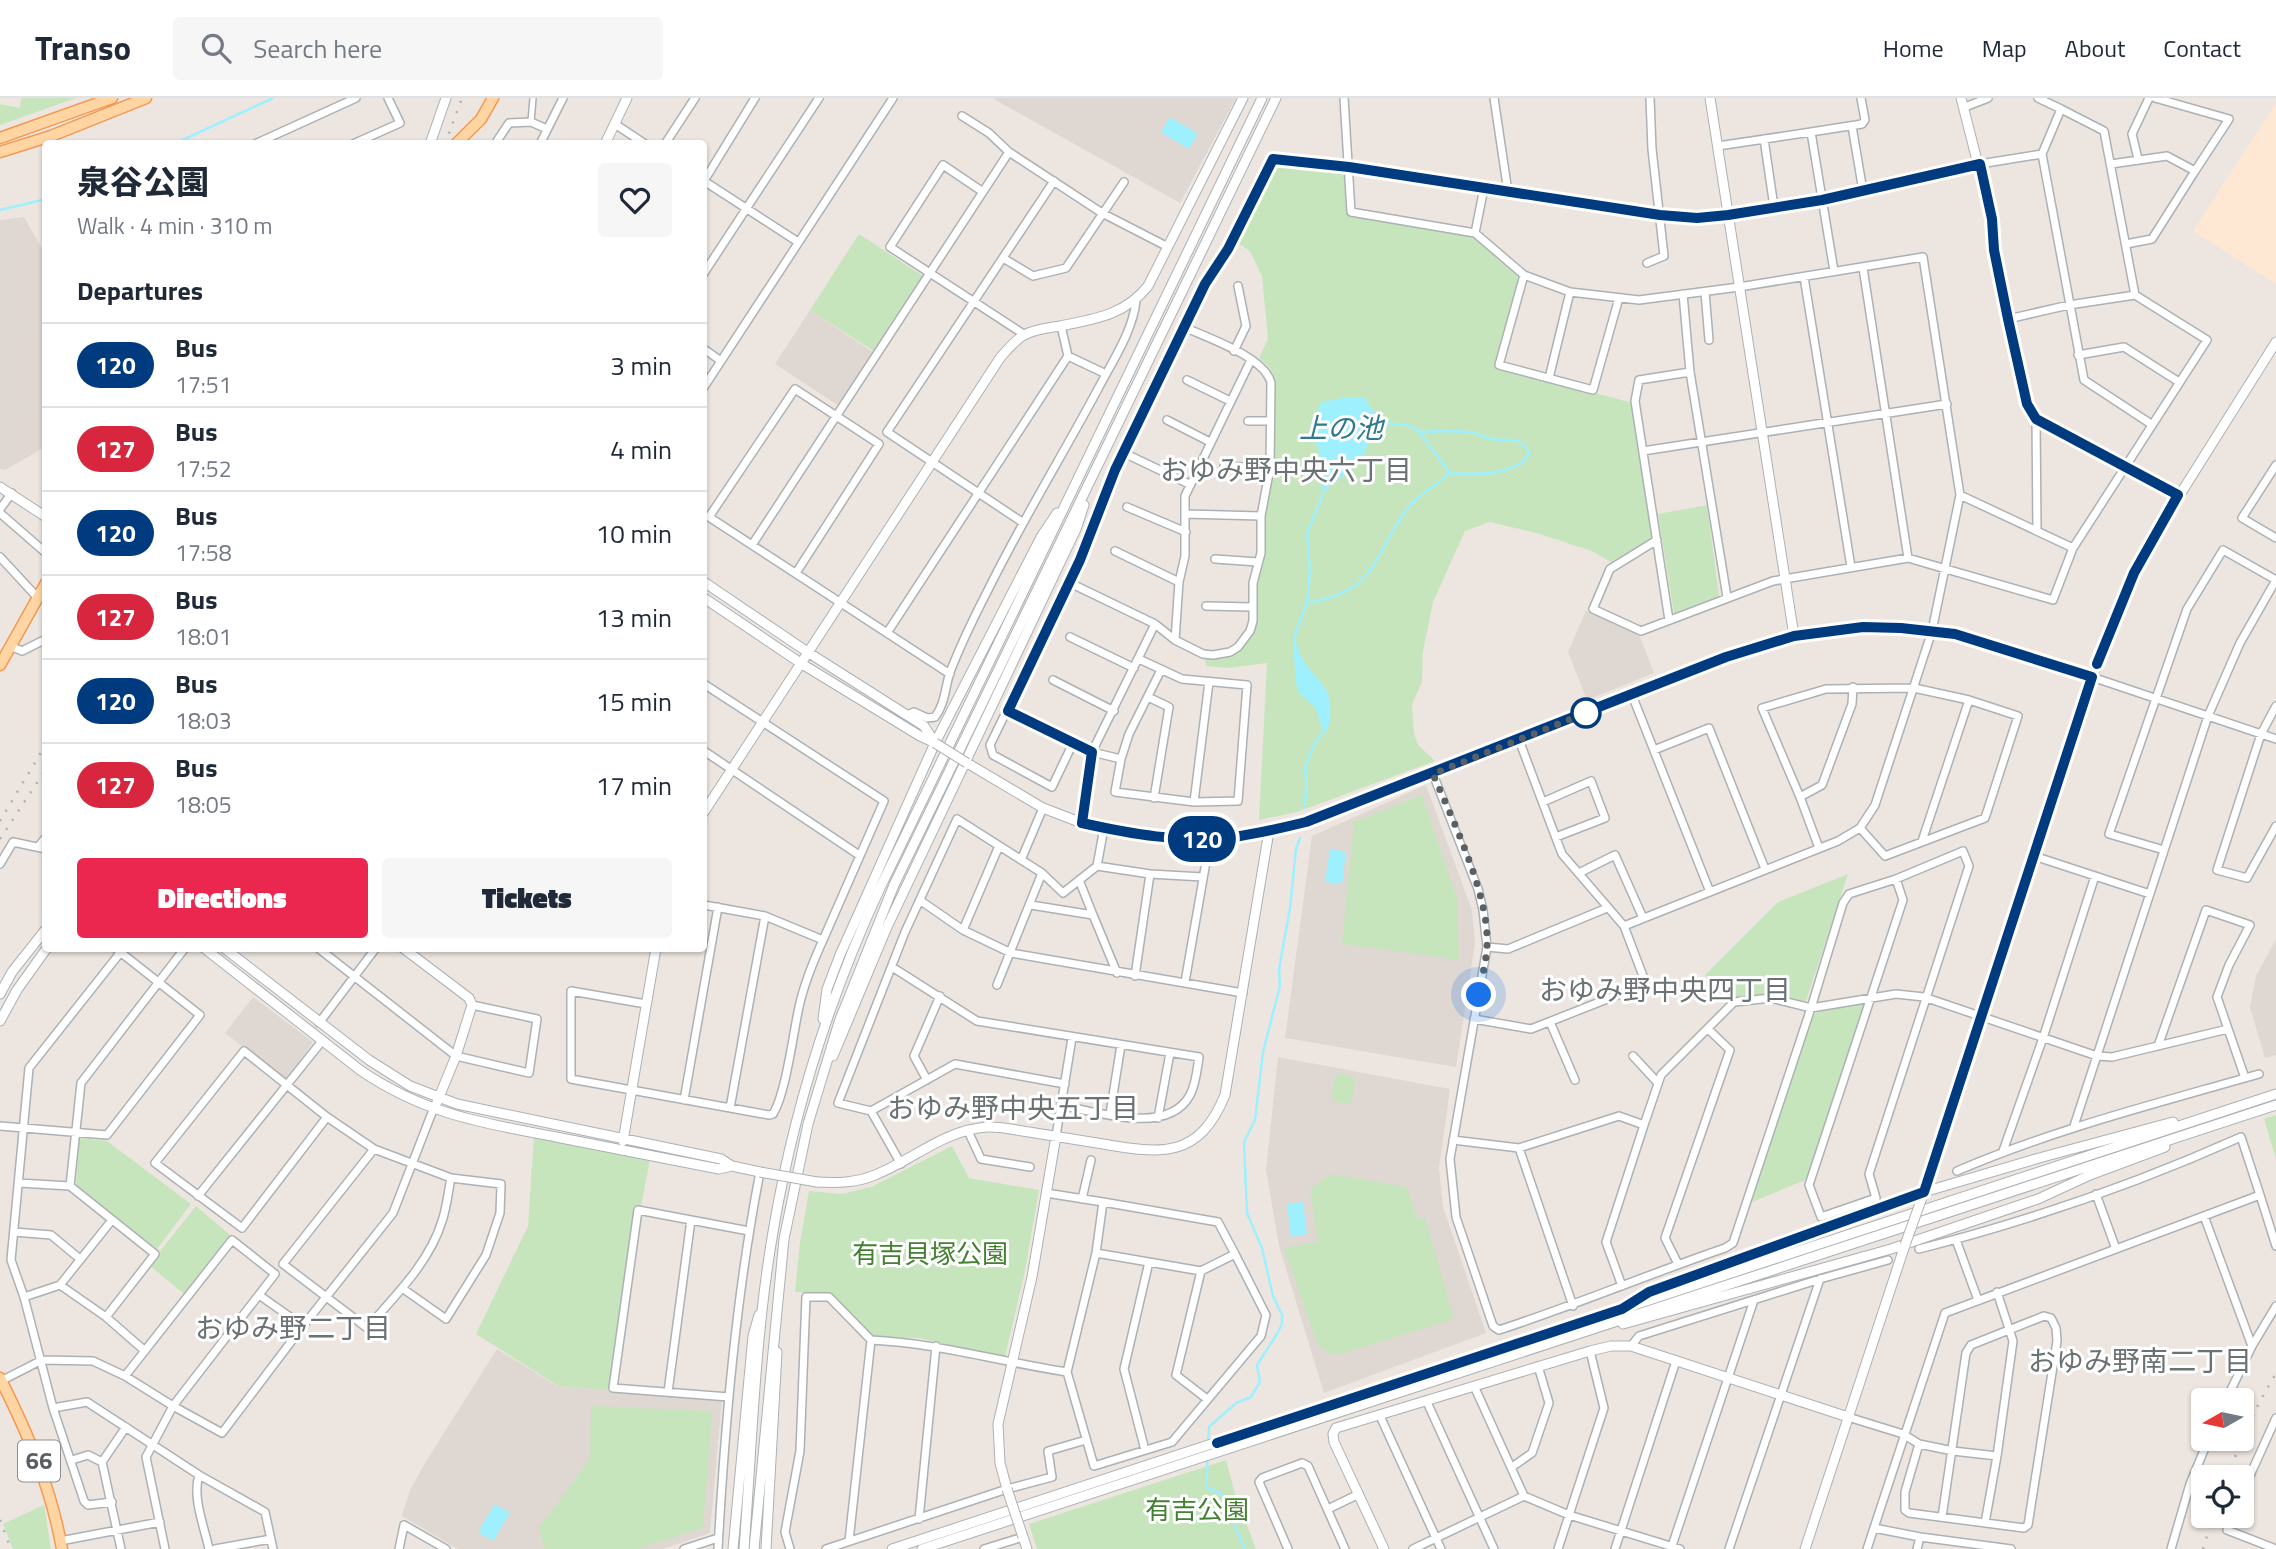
<!DOCTYPE html>
<meta charset="utf-8">
<style>
:root{--surface:#fff;--page:#f6f6f7;--text:#1f2937;--muted:#747a83;--line:#e0e1e3;--accent:#eb274f}
body{margin:0;font-family:"Titillium Web","Noto Sans JP",sans-serif;background:var(--page);color:var(--text);height:100vh;display:flex;flex-direction:column;font-size:26px;white-space:nowrap}
*{box-sizing:border-box;margin:0}
p{font-size:23px;color:var(--muted)}
.icon{flex:none;width:38px;height:38px;fill:none;stroke:currentColor;stroke-width:2;stroke-linecap:round;stroke-linejoin:round}
.map{position:relative;flex:1;overflow:hidden}
.side{position:absolute;left:42px;top:42px;width:665px;height:812px;display:flex;flex-direction:column;background:var(--surface);border-radius:7px;box-shadow:0 2px 5px #0004}
.side>*{flex:none}
.badge{padding:0 14px;border-radius:23px;font-size:24px;line-height:46px}
.needle{width:46px;rotate:261deg}
.tools{position:absolute;left:2191px;top:1290px;display:grid;gap:14px}
.tools a{display:grid;place-items:center;width:63px;height:63px;border-radius:7px;background:var(--surface);box-shadow:0 2px 5px #0004;font-size:35px}
.you{position:absolute;width:35px;height:35px;margin:-18px;border:5px solid #fff;border-radius:50%;background:#1a73e8;box-shadow:0 0 0 10px #1a73e833}
.map>.badge{position:absolute;translate:-50% -50%;box-shadow:0 0 0 4px #fff}
h2{padding:0 35px;font-size:26px;line-height:63px}
.round{display:grid;place-items:center;flex:none;width:74px;height:74px;border-radius:7px;background:var(--page)}
.head{display:flex;align-items:center;justify-content:space-between;height:119px;padding:0 35px}
h1{font-size:33px;font-weight:800;line-height:52px}
.button{display:flex;gap:14px;margin-top:auto;padding:14px 35px}
.button a{flex:1;height:80px;border-radius:7px;background:var(--accent);color:#fff;font-size:28px;font-weight:800;line-height:80px;text-align:center}
.button a+a{background:var(--page);color:var(--text)}
ul{padding:0;list-style:none}
li{display:flex;align-items:center;gap:21px;height:84px;padding:0 35px;border-top:2px solid var(--line)}
li div{flex:1}
li b{display:block;font-size:26px}
li em{font-style:normal}
li .badge{min-width:77px;font-weight:700;text-align:center}
header{display:flex;align-items:center;gap:42px;box-sizing:border-box;height:98px;padding:0 35px;background:var(--surface);border-bottom:2px solid var(--line)}
header strong{font-size:33px}
nav{display:flex;gap:38px;margin-inline-start:auto;font-size:24px}
.search{width:490px;height:63px;background:var(--page);display:flex;align-items:center;gap:18px;box-sizing:border-box;padding:0 24px;border-radius:7px;color:var(--muted);font-size:26px}
.map>svg:first-child{display:block}
.commercial{fill:#fee8d4}
.education{fill:#dfd7d1}
.green{fill:#c7e5bc}
.water{fill:#9ef0ff}
.lines{fill:none;stroke-linecap:round;stroke-linejoin:round}
.stream{stroke:#9ef0ff;stroke-width:2.5}
.pedestrian-casing{stroke:#acb1b4;stroke-width:8}
.minor-casing{stroke:#acb1b4;stroke-width:10}
.tertiary-casing{stroke:#acb1b4;stroke-width:11}
.primary-casing{stroke:#f39953;stroke-width:13}
.pedestrian{stroke:#fff;stroke-width:5}
.minor{stroke:#fff;stroke-width:7}
.tertiary{stroke:#fff;stroke-width:9}
.primary{stroke:#ffd6a3;stroke-width:10}
.rail{stroke:#b0b1b2;stroke-width:2.5;stroke-dasharray:2 9;stroke-linecap:butt}
.tertiary-bridge-casing{stroke:#acb1b4;stroke-width:11;stroke-linecap:butt}
.tertiary-bridge{stroke:#fff;stroke-width:9}
.line-casing{stroke:#fff;stroke-width:16}
.line{stroke:#003b80;stroke-width:10}
.walk{stroke:#595f62;stroke-width:7;stroke-dasharray:0 12.6}
.stop-dot{fill:#fff;stroke:#003b80;stroke-width:3.5}
.labels{text-anchor:middle;stroke-width:6;stroke-linejoin:round;paint-order:stroke}
.shield{fill:#fff;stroke:#8b8f91;stroke-width:2}
.shield-label{font-size:24px;font-weight:bold;fill:#595f62}
.park-label{font-size:26px;fill:#448031;stroke:#fff}
.water-label{font-size:28px;font-style:italic;fill:#31798e;stroke:#fff}
.neighbourhood-label{font-size:28px;fill:#6a7274;stroke:#fff}
</style>
<header>
<strong>Transo</strong>
<div class="search"><svg class="icon" aria-label="search" viewBox="0 0 24 24"><circle cx="10" cy="10" r="6"/><path d="M15 15l6 6"/></svg>Search here</div>
<nav><a>Home</a><a>Map</a><a>About</a><a>Contact</a></nav>
</header>
<div class="map">
<svg width="2276" height="1451" viewBox="0 0 2276 1451">
<rect width="100%" height="100%" fill="#ede6e0"/>
<path class="commercial" d="M2275 7 2276 8V186L2193 133Z"/>
<path class="education" d="M992 0H1236L1180 105Z
M24 119 45 156V349L5 372 0 371V122Z
M810 212 874 255 839 308 775 266Z
M1586 513 1639 536 1654 575 1587 602 1568 554Z
M1426 687 1472 812 1475 845 1456 969 1285 940 1312 738Z
M2276 841V957L2265 960 2250 909 2256 878Z
M253 899 313 944 286 982 225 935Z
M1278 959 1450 991 1439 1070 1443 1109 1486 1235 1324 1295 1279 1148 1266 1072Z
M497 1251 557 1288 722 1301 710 1435 663 1451H458L402 1418 410 1392 425 1365Z"/>
<path class="green" d="M21 0H76L0 27V6L20 10Z
M1275 66 1344 72 1347 117 1470 137 1519 177 1495 269 1633 305 1653 440 1612 465 1594 454 1540 436 1490 424 1465 433 1433 504 1423 553 1422 584 1412 606 1414 636 1418 647 1435 663 1297 714 1259 722 1267 565 1228 570 1206 568 1205 560 1220 561 1234 556 1251 537 1257 523 1255 487 1265 452V414L1273 378 1274 285 1270 270 1259 260 1268 241 1262 178 1250 153 1236 144Z
M859 136 923 178 875 254 810 212Z
M1707 407 1719 498 1674 515 1658 416Z
M1422 697 1457 800 1459 862 1342 846 1354 724Z
M1848 776 1805 906 1778 898 1731 903 1705 877 1778 804Z
M1868 904 1808 1081 1752 1104 1812 918 1818 914Z
M1340 975 1355 979 1352 1003 1349 1006 1335 1004 1332 999 1335 978Z
M2276 1017V1061L2264 1021Z
M534 1038 650 1061 641 1108H637L608 1292 558 1288 476 1236 528 1128Z
M82 1040 107 1043 191 1106 157 1151 76 1088 79 1042Z
M952 1048 969 1080 1039 1092 1025 1173 1005 1259 918 1240 869 1239 831 1196 795 1194 800 1144 809 1093 842 1096 871 1089Z
M1330 1076 1407 1089 1417 1121 1425 1119 1454 1221 1344 1255 1330 1256 1318 1248 1284 1150 1318 1144 1310 1091Z
M196 1108 230 1137 184 1196 149 1167Z
M591 1308 712 1313 703 1430 637 1451H545L539 1430 590 1361Z
M1226 1362 1236 1399 1256 1451H1037L1029 1426Z
M44 1407 51 1451H13L3 1426Z"/>
<path class="water" d="M1170 19 1198 36 1189 51 1161 34Z
M1347 299 1365 300 1377 319 1385 323 1377 332 1370 336C1367 366 1345 375 1324 393L1319 384V352L1311 335V324L1322 304Z
M1293 542 1296 543C1304 584 1342 579 1327 633L1322 630 1316 610 1299 595 1296 586Z
M1330 751 1346 754 1342 786 1325 784Z
M1303 1104 1307 1136 1291 1139 1287 1106Z
M495 1406 510 1415 493 1443 478 1434Z"/>
<g class="lines">
<path class="stream" d="M174 46 273 0
M0 112 46 101
M1384 325 1406 327 1417 331 1449 374
M1307 505C1379 493 1371 459 1408 410 1419 396 1437 388 1449 375 1472 377 1514 379 1529 357 1525 338 1507 343 1492 341 1484 340 1478 335 1470 334 1454 333 1436 333 1419 334
M1295 542V537L1307 505 1310 474 1307 436 1324 393
M1304 710 1307 686 1305 670 1313 649 1324 632
M1245 1451 1222 1396 1206 1389 1209 1329 1236 1305 1251 1299 1260 1284 1257 1267 1277 1236 1282 1226V1217L1273 1198 1262 1150 1247 1115 1244 1044 1255 1022 1263 954 1280 888 1279 871 1290 810 1296 751 1300 740"/>
<defs>
<path id="pedestrian" d="M531 24 533 0"/>
<path id="minor" d="M1344 0 1351 114 1475 135 1524 177 1570 194 1639 202 1739 189 1923 159 1960 397 1932 533 1875 707 1860 730 1838 743 1624 828 1562 756 1519 642
M1494 0 1508 94
M2038 0 2061 11 2042 56 2084 282 2151 326
M1965 9 1988 0
M2061 11 2104 33 2135 197
M962 18 989 35 1009 54 1102 115 1168 149
M615 26 645 46
M1852 28 1863 93
M1764 41 1774 109
M255 46 356 0
M353 46 400 25 388 0
M495 46 509 25 531 24 547 31
M540 46 563 0
M665 46 695 0
M1718 48 1811 34
M2138 61 2132 36 2149 0
M2111 66 2167 58 2195 73 2229 21 2155 0
M704 83 798 144
M704 83 755 0
M983 94 943 67 890 149 1025 237
M1475 135 1484 90
M2126 146 2152 141 2195 73
M1003 160 1033 178 1066 170 1124 84
M1647 165 1664 158 1652 51 1650 0
M1863 170 1908 460
M1834 173 1811 34 1862 26 1865 22 1861 0
M704 175 819 0
M1524 177 1499 267 1593 292 1619 200
M1804 179 1851 469
M1705 194 1709 242
M1683 196 1690 274 1727 499
M704 251 721 263
M1234 253 1246 228 1238 188
M2078 257 2124 249 2179 284
M1068 258 1106 276
M1549 280 1570 194
M1187 282 1230 303
M704 289 893 0
M2036 321 2037 432
M1167 322 1210 344
M1248 323H1270
M1643 353 1947 306
M1124 355 1189 386
M2276 367 2242 420 2276 440
M1224 368 1270 370
M1960 397 2073 450
M1127 409 1186 434
M0 411 12 395
M0 415 46 455
M1185 416 1261 418
M1022 424 887 334 1054 83
M1657 442 1610 471 1593 511 1641 533 1773 483 1908 460 2053 502 2073 450 2207 242 2135 197 2069 207 2008 221
M752 447 1009 54
M1115 453 1179 484
M0 459 37 499
M1215 461 1258 464
M796 475 879 346 795 291 709 419 950 576
M1070 485 1155 526 1092 654 1082 725
M1206 508 1252 509
M1669 522 1635 303 1639 282 1690 274
M1155 526 1175 542 1203 556 1213 557 1230 554 1238 549 1250 533 1253 523V485L1261 455V418L1270 370 1271 285C1265 259 1208 240 1184 229
M887 535 1068 258 1061 228
M1070 539 1134 570
M1175 542 1179 484 1185 458V398L1251 262
M10 548 22 553 46 541
M2092 579 2276 641
M1053 582 1114 613
M704 586 884 703 823 842
M1853 589 1852 606 1822 687 1800 699 1762 610 1826 591 1914 590 1969 602 2018 618 1985 720 1885 758 1860 730
M1632 597 1710 794
M1148 599 1169 609 1154 700
M2276 608 2261 636 2217 772 2247 780 2276 728
M1008 613 1092 654 1121 661 1115 694 1194 704 1238 703 1247 587 1182 581 1139 561
M907 617 914 614 927 620 935 619C945 606 945 590 950 574 961 546 974 519 988 492 1022 423 1062 358 1098 291 1112 264 1133 233 1136 203
M1073 645 1052 689 993 657 990 647 1080 462 1115 372 1205 186 1228 151 1273 61 1349 69 1660 117 1697 120 1728 117 1822 102 1980 66 2042 56
M1654 652 1709 630 1765 771
M704 653 859 757
M1121 661 1129 636 1161 572
M1433 676 1478 791 1483 812 1487 849 1450 1061 1456 1119 1493 1228 1499 1232C1576 1207 1649 1176 1725 1150L1733 1145 1811 910 1896 896 1924 899 2097 958 2112 959 2228 931
M1800 699 1819 750
M1194 704 1209 584
M1543 704 1591 683 1605 720 1556 739
M1922 743 1969 602
M38 749 46 739
M2164 752 2109 736 2187 511 2223 452 2276 482
M2034 758 2150 796
M1021 762 1043 710
M0 766 13 744 46 751
M1097 768 1104 730
M1579 775 1615 757 1643 820
M1079 782 1093 817
M921 803 963 832 1011 855 1243 895
M1031 807 1093 817 1117 875
M963 832 999 748
M1487 849 1508 851 1607 810
M318 850 456 958 529 975 537 921 472 907
M892 869 977 923 1199 959C1197 972 1196 986 1190 997 1168 1038 1097 1014 1061 1007
M1135 878 1150 776
M1185 884 1210 741
M997 887 1042 775
M646 906 571 893V981L769 1017 773 1016C786 995 793 936 799 909 804 886 813 864 823 842L765 818 704 807
M1474 921 1531 931 1625 894 1643 878 1624 828
M1550 924 1575 982
M319 925 376 850
M1633 958 1658 985
M2245 980 2259 976
M927 982 914 958 940 898
M684 1002 718 809
M730 1010 765 818
M871 1013 955 966 1065 986
M1110 1016 1121 947
M327 1019 242 1130 155 1065 244 953 327 1019 374 1051 451 1080 501 1086 500 1115 486 1157 446 1221 402 1190
M1158 1020 1170 955
M1644 1027 1661 977 1734 904 1771 900 1811 910 1843 805 1849 796 1896 781 1963 753 1969 768 1869 1076 1876 1100 1821 1119 1809 1087 1903 802 1896 781
M0 1028 107 1037 200 917 115 850
M2074 1028 2208 618 2240 545 2276 482
M968 1033 981 1061 1030 1069
M1056 1038 1072 940
M1453 1042 1519 1050 1619 1018 1644 1027 1606 1144 1622 1188
M1519 1050 1573 1208
M374 1051 283 1166 367 1230C394 1199 430 1164 442 1123 447 1109 448 1094 451 1080
M2003 1053 2043 940 2095 778
M901 1066 871 1013 838 1005 905 834 957 721 1042 775 1063 795 1097 768 1150 776 1203 779
M1957 1073C2050 1033 2147 1008 2245 980L2217 899 2229 867 2250 827 2206 812 2158 948
M19 1085 70 1088
M1046 1095 1103 1104
M2096 1096 2116 1151
M2260 1097 2276 1148
M198 1098 322 943
M1082 1101 1091 1062
M2204 1118 2252 1248
M14 1134 51 1137 80 1161
M1956 1142 1978 1202
M1096 1155 1201 1173 1235 1156 1218 1124 1103 1104 1096 1155 1067 1274 1094 1368 1172 1344 1261 1238 1266 1217 1235 1156
M1678 1166 1665 1140 1730 952 1708 931
M1201 1173 1176 1277 1207 1301
M60 1187 112 1122
M259 1197 303 1228
M24 1199 60 1187 106 1219 145 1253
M106 1219 155 1156 70 1088 81 985 185 850
M1631 1248 1639 1238 1820 1181 1888 1162
M125 1278 232 1142 275 1176 173 1308 146 1359 165 1451
M1 1283 42 1262 93 1263 125 1278 173 1308 222 1335 303 1228 393 1115 433 1012
M1474 1288 1524 1398 1569 1417 1680 1451
M668 1294 691 1122
M729 1299 613 1290 638 1112 749 1133
M1426 1302 1494 1451
M2226 1302 2252 1248 2276 1208
M53 1310 87 1304 199 1377 265 1414 273 1451
M1380 1318 1441 1451
M1848 1319 1903 1336 1919 1346 1953 1353 1997 1358 1985 1425
M1919 1346 1905 1394V1412L1909 1415 2024 1430 2028 1427 2057 1243 2056 1230 2051 1220 2044 1218 1971 1247 1966 1255 1942 1419
M1145 1352 1124 1271 1149 1164
M1997 1358 2013 1243 1997 1194
M72 1362 88 1357 102 1364
M1512 1369 1532 1355 1549 1305 1538 1268
M199 1377C192 1399 204 1428 209 1451
M2242 1395 2276 1320
M112 1404 88 1407 84 1403 53 1310 24 1199 11 1162 29 970 120 855
M1328 1411 1359 1396
M2233 1418 2227 1432 2276 1451
M919 1421 936 1248
M1874 1430 1920 1439 2011 1451
M60 1443 160 1424
M849 1443 871 1242
M1672 1448 1754 1202
M121 1451 102 1364 126 1329
M215 1451 271 1441
M399 1451 404 1427 446 1451
M684 1451 718 1440
M718 1451C725 1325 736 1198 760 1074
M790 1451 785 1434 800 1353 806 1199H829L871 1242C937 1245 1001 1264 1067 1274
M826 1451 1007 1391 1052 1379 1048 1353 1086 1342
M984 1451 1023 1439
M1288 1451 1259 1384 1262 1380 1302 1365 1308 1368 1345 1451
M1413 1451 1524 1398
M1558 1451 1604 1310 1590 1253
M1615 1451 1676 1263
M1729 1451 1820 1181
M1867 1451 1945 1215 2260 1097 2241 1039C2138 1085 2029 1123 1919 1151
M1917 1451 1920 1439
M2171 1451 2190 1386 2209 1340"/>
<path id="tertiary" d="M1710 0 1794 538
M1961 0 1992 121 1994 152 2027 306 2036 321 2178 397
M430 46 446 0
M605 46 627 0
M0 389 46 419
M704 484 809 555 924 628 935 645
M704 500 802 566 920 638 933 644
M967 665 1043 710 1082 725 1137 737 1182 740 1231 739 1306 724 1726 560 1802 536 1862 529 1901 530 1955 536 2092 579
M704 714C803 563 902 412 1000 260 1007 252 1014 243 1024 237 1035 231 1048 230 1060 228 1095 221 1125 217 1148 188L1243 0
M204 850 360 972C424 1016 482 1025 556 1039 610 1050 665 1060 719 1071L732 1068
M224 850 369 962 410 988 457 1006 721 1061 732 1068 760 1074
M403 850 469 900 472 907 456 958 437 1004
M0 896 12 874 46 831
M823 921 827 891 840 857 935 645 1041 439 1057 415
M0 923 17 892 47 850
M833 958 887 829 1076 431 1084 407
M623 1043 656 850
M817 1084C837 1085 856 1085 875 1077 913 1062 944 1032 987 1029 1000 1028 1015 1032 1029 1034 1053 1038 1078 1042 1103 1046 1161 1056 1199 1061 1225 997L1269 733
M1924 1094 2092 579 2120 505 2147 449 2276 244
M1633 1205 1649 1194 1924 1094 2039 1060 2173 1024
M1623 1226 1891 1151 2038 1101 2090 1077 2165 1049
M1007 1391 1000 1365 998 1326 1032 1179 1056 1038
M1023 1439 1027 1451
M733 1451 753 1238 759 1217
M744 1451C752 1346 755 1238 773 1134 793 1015 829 900 880 790L1262 0
M754 1451 784 1141 808 1026 839 924 894 787 1276 0
M766 1451 777 1254
M892 1451 2276 996
M922 1451 2276 1007
M1384 1451 1334 1344 1333 1336 1336 1330 1590 1253 1611 1248H1631L1848 1319
M1805 1451 1905 1147"/>
<path id="primary" d="M0 40 112 0
M456 46 481 21 493 0
M0 54 51 38 146 0
M0 567 46 485
M0 1280C28 1336 51 1389 62 1451"/>
</defs>
<use href="#pedestrian" class="pedestrian-casing"/>
<use href="#minor" class="minor-casing"/>
<use href="#tertiary" class="tertiary-casing"/>
<use href="#primary" class="primary-casing"/>
<use href="#pedestrian" class="pedestrian"/>
<use href="#minor" class="minor"/>
<use href="#tertiary" class="tertiary"/>
<use href="#primary" class="primary"/>
<path class="rail" d="M445 46 462 0
M0 723 46 646
M0 741 46 671
M2226 1379 2258 1307 2276 1275
M0 1422 11 1451
M2203 1451 2213 1418"/>
<defs>
<path id="tertiary-bridge" d="M935 645 967 665
M760 1074 817 1084
M1905 1147 1924 1094
M1007 1391 1023 1439"/>
</defs>
<use href="#tertiary-bridge" class="tertiary-bridge-casing"/>
<use href="#tertiary-bridge" class="tertiary-bridge"/>
</g>
<g class="lines">
<defs>
<path id="line" d="M1217 1345 1622 1211 1649 1194 1924 1094 2092 579 1955 536 1901 530 1863 529 1794 538 1726 559 1306 724C1281 730 1257 736 1232 739 1181 745 1131 736 1082 725L1092 654 1008 613 1080 462 1115 372 1205 186 1228 151 1273 61 1349 69 1660 117 1697 120 1728 117 1822 102 1980 66 1992 121 1994 152 2008 221 2027 306 2036 321 2178 397 2134 475 2097 566"/>
</defs>
<use href="#line" class="line-casing"/>
<use href="#line" class="line"/>
<path class="walk" d="M1479 897C1481 882 1486 865 1487 849 1490 798 1453 723 1433 676L1586 615"/>
</g>
<circle class="stop-dot" cx="1586" cy="615" r="14"/>
<g class="labels">
<rect class="shield" x="18" y="1342.5" width="42" height="41" rx="5"/>
<g class="shield-label">
<text x="39" y="1371">66</text>
</g>
<g class="park-label">
<text x="930" y="1165">有吉貝塚公園</text>
<text x="1197" y="1421">有吉公園</text>
</g>
<g class="water-label">
<text x="1341" y="340">上の池</text>
</g>
<g class="neighbourhood-label">
<text x="1286" y="382">おゆみ野中央六丁目</text>
<text x="1665" y="902">おゆみ野中央四丁目</text>
<text x="1013" y="1020">おゆみ野中央五丁目</text>
<text x="293" y="1240">おゆみ野二丁目</text>
<text x="2140" y="1273">おゆみ野南二丁目</text>
</g>
</g>
</svg>
<div class="tools">
<a><svg class="needle" viewBox="-14 -14 28 28"><path d="M0-13l5 13h-10z" fill="#e53935"/><path d="M0 13l5-13h-10z" fill="#747a83"/></svg></a>
<a><svg class="icon" aria-label="locate" viewBox="0 0 24 24"><circle cx="12" cy="12" r="6"/><path d="M12 2v4M12 18v4M2 12h4M18 12h4"/></svg></a>
</div>
<div class="you" style="left:1479px;top:897px"></div>
<b class="badge" style="left:1202px;top:741px;background:#003b80;color:#fff">120</b>
<section class="side">
<div class="head"><div><h1>泉谷公園</h1><p>Walk · 4 min · 310 m</p></div><a class="round"><svg class="icon" aria-label="heart" viewBox="0 0 24 24"><path d="M12 20l-8-8c-3-5 5-10 8-4 3-6 11-1 8 4z"/></svg></a></div>
<h2>Departures</h2>
<ul>
<li><span class="badge" style="background:#003b80;color:#fff">120</span><div><b>Bus</b><p>17:51</p></div><em>3 min</em></li>
<li><span class="badge" style="background:#d7263d;color:#fff">127</span><div><b>Bus</b><p>17:52</p></div><em>4 min</em></li>
<li><span class="badge" style="background:#003b80;color:#fff">120</span><div><b>Bus</b><p>17:58</p></div><em>10 min</em></li>
<li><span class="badge" style="background:#d7263d;color:#fff">127</span><div><b>Bus</b><p>18:01</p></div><em>13 min</em></li>
<li><span class="badge" style="background:#003b80;color:#fff">120</span><div><b>Bus</b><p>18:03</p></div><em>15 min</em></li>
<li><span class="badge" style="background:#d7263d;color:#fff">127</span><div><b>Bus</b><p>18:05</p></div><em>17 min</em></li>
</ul>
<div class="button"><a>Directions</a><a>Tickets</a></div>
</section>
</div>
